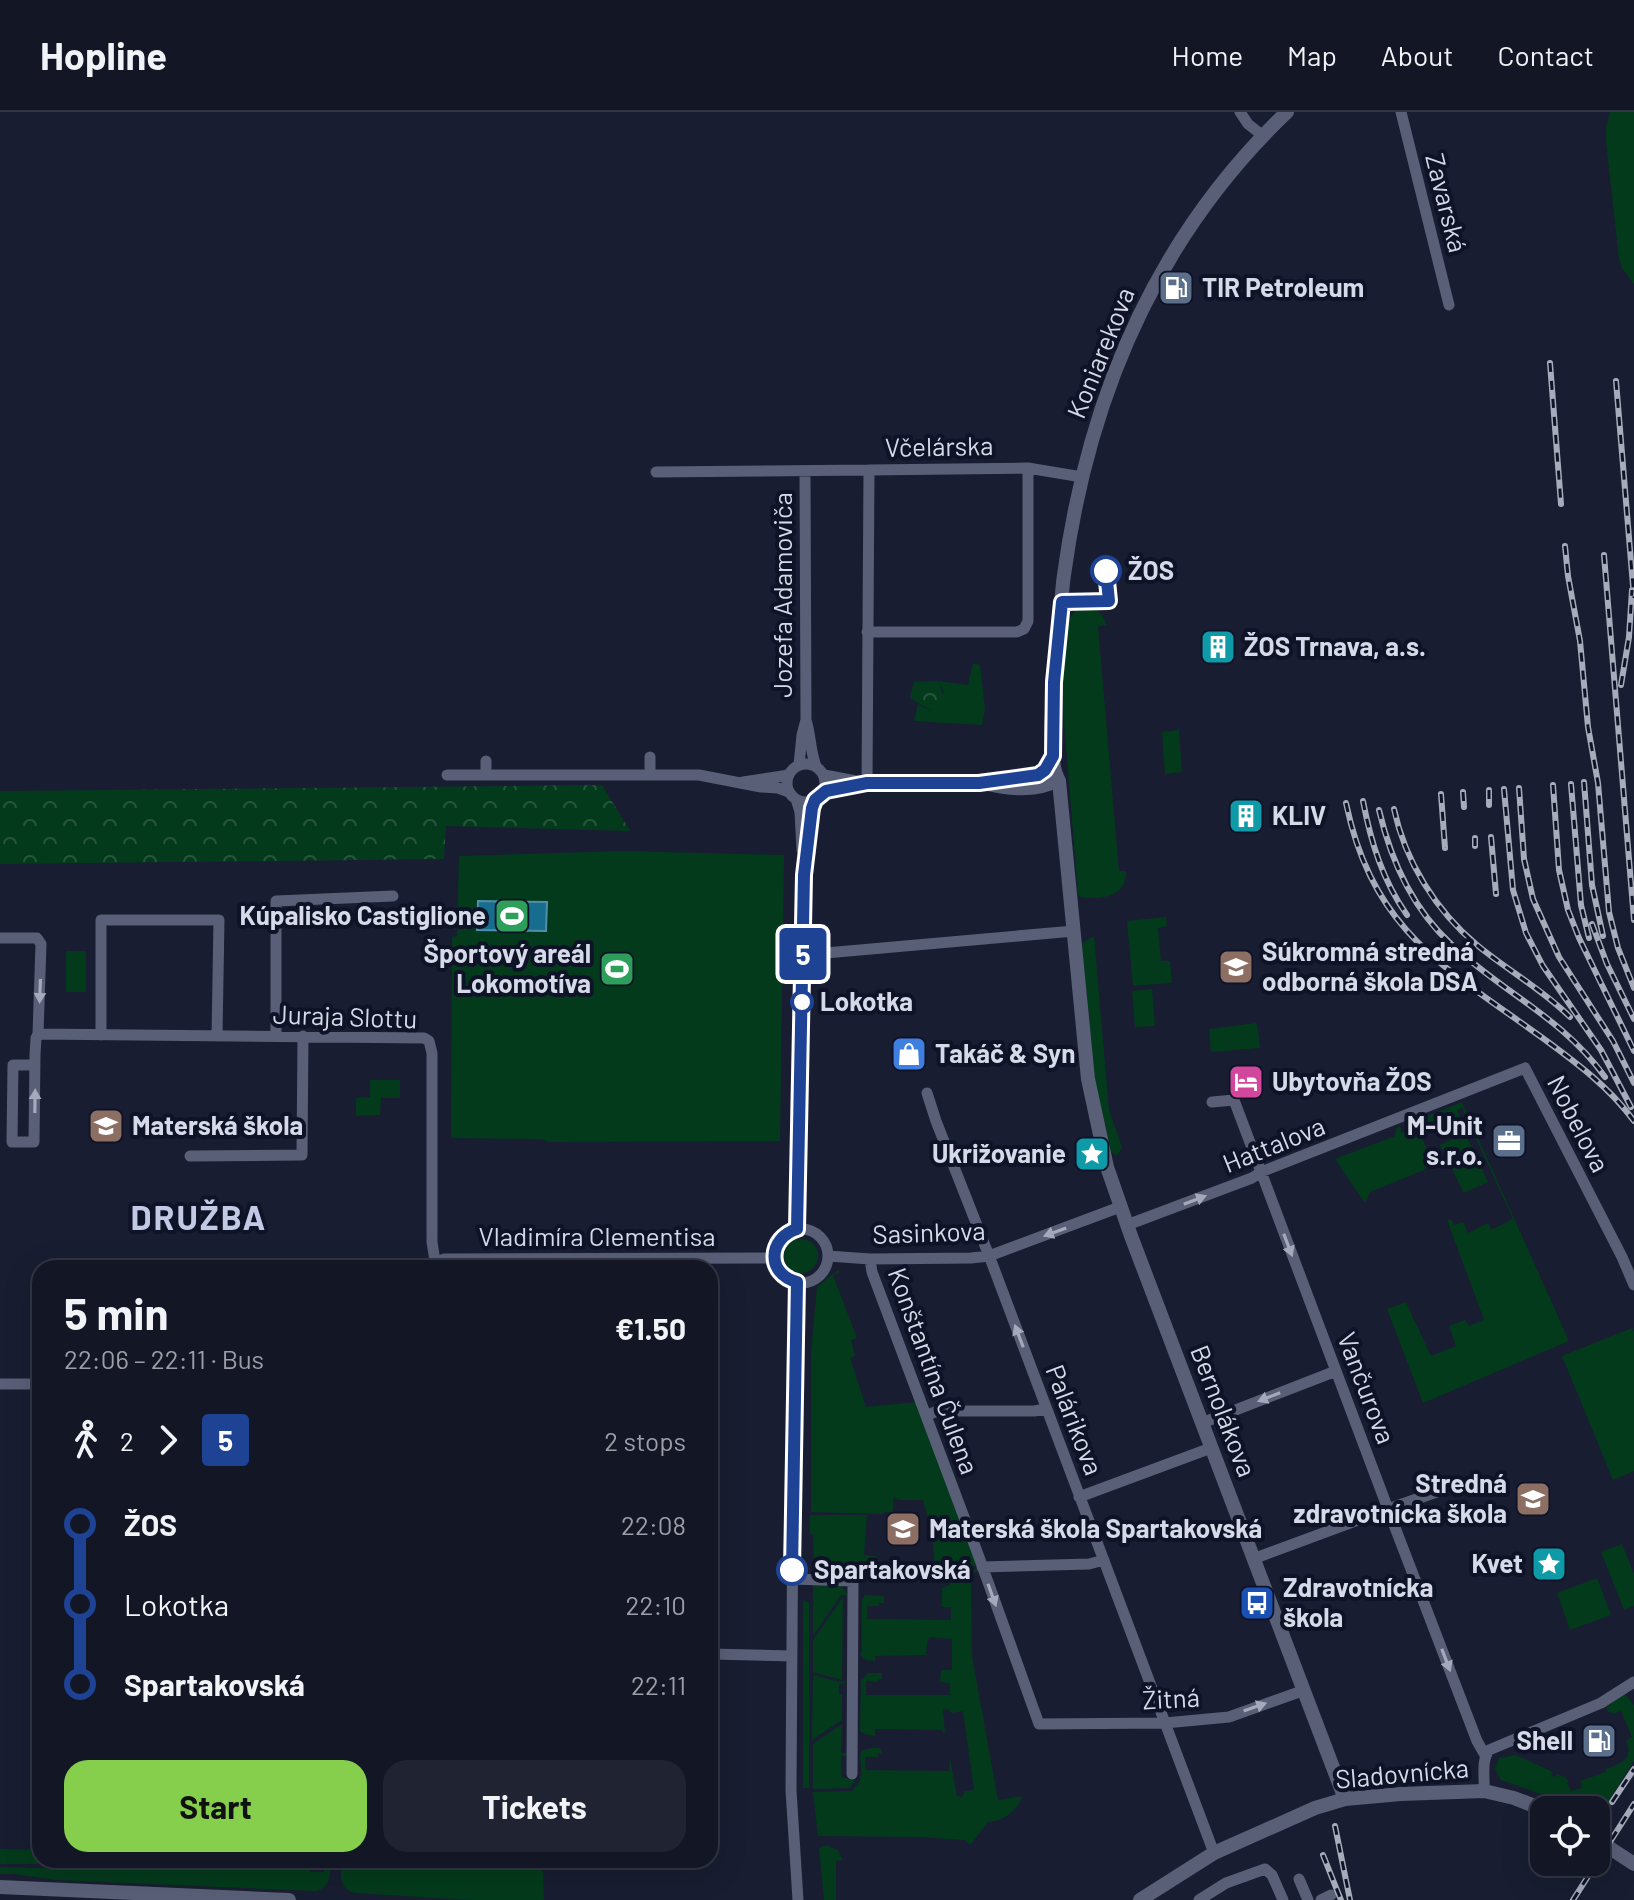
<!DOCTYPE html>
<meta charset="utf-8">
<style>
:root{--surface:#121625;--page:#1f2332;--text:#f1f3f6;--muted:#9c9fa7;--line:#313542;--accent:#85cf4c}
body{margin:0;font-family:Barlow,sans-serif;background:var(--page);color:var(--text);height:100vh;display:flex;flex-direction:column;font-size:30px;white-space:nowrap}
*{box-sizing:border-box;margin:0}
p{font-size:26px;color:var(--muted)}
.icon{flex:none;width:44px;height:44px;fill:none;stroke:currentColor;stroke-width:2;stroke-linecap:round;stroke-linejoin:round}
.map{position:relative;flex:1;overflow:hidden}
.side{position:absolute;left:32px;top:1148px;width:686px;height:608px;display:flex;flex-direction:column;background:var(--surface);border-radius:24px;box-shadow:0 8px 32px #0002,0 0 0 2px var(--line)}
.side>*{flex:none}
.badge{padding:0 16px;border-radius:6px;font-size:28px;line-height:52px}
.controls{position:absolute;left:1530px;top:1684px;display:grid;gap:16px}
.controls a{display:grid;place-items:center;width:80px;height:80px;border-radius:16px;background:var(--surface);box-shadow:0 8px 32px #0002,0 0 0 2px var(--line);font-size:40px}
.map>.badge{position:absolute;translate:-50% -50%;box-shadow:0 0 0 4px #fff}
.legs{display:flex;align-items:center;gap:12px;height:88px;padding:0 32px;font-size:26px}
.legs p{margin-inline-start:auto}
.overview{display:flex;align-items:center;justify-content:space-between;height:136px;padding:0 32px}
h1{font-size:44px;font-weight:700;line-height:60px}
.action{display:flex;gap:16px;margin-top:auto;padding:16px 32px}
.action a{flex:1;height:92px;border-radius:24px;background:var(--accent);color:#111;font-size:32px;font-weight:700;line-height:92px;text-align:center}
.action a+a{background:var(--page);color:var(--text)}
ul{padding:0 32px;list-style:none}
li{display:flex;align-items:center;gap:28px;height:80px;font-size:30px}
li i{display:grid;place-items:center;width:12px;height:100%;margin:0 10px;background:currentColor}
li i::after{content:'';width:20px;height:20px;margin:-10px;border:6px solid;border-radius:50%;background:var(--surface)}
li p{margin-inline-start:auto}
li:first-child i{background:linear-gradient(#0000 50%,currentColor 0)}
li:last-child i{background:linear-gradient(currentColor 50%,#0000 0)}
header{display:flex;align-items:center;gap:48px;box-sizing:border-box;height:112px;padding:0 40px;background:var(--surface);border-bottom:2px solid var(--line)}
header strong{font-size:38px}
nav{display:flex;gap:44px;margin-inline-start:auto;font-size:28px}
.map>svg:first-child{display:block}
.green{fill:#043a1c}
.park{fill:url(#park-crowns)}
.water{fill:#176d8e;stroke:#508ea9;stroke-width:2}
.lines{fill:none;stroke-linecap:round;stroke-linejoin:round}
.minor{stroke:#585f77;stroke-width:11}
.tertiary{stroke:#585f77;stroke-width:14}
.rail-casing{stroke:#a7abba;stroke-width:6}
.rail{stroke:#0f1327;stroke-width:3;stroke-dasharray:9;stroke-linecap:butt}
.oneway{fill:#a4a9bb}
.line-1-casing{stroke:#fff;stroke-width:18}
.line-1{stroke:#1f4394;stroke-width:12}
.stop-1-dot{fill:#fff;stroke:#1f4394;stroke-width:4}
.labels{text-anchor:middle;stroke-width:8;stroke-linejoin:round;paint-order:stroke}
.street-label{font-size:26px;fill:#d6dae8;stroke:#0f1327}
.poi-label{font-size:26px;font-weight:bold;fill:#d6dae8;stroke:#0f1327;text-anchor:start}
.stop-label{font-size:26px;font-weight:bold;fill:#d6dae8;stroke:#0f1327;text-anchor:start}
.district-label{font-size:34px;font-weight:bold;letter-spacing:2px;fill:#c2c9e5;stroke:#0f1327}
</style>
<header>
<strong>Hopline</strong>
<nav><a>Home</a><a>Map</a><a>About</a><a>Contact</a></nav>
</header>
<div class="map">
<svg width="1634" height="1788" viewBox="0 0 1634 1788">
<defs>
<pattern id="park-crowns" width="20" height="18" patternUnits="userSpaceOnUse" patternTransform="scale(2)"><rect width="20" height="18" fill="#043a1c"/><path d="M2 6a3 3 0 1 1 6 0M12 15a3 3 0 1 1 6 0" fill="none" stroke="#28563d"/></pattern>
</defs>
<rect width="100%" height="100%" fill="#181d31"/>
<path class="green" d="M1610 0H1634V172L1622 156 1619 147 1606 29V15Z
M1089 495C1098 498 1104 502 1106 513L1098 514 1119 759H1126C1127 785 1101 788 1080 785L1078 782 1063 597V553L1066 512 1075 499Z
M973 551 980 553 985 598 982 613 914 609 918 592 931 599 944 580 938 569 968 573Z
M1179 618 1182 660 1165 662 1162 620Z
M622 739 784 743 780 1029 548 1030 542 1027 451 1026 452 825 457 824 459 744Z
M1166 805 1167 814 1158 816 1161 849H1170L1172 871 1133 874 1127 809Z
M1094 824 1109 998 1122 1035 1117 1044 1111 1040 1095 968 1082 831Z
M66 839H86V880H66Z
M1152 877 1155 914 1135 915 1132 879Z
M1257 911 1260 936 1211 940 1209 917Z
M370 968H400V986H381L380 1003 356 1004V986L370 985Z
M1462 990 1569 1229 1423 1291 1387 1197 1406 1190 1431 1244 1456 1234 1449 1214 1465 1208 1469 1214 1484 1208 1447 1108 1451 1107 1454 1113 1463 1110 1468 1121 1488 1111 1491 1118 1513 1107 1462 996 1457 998 1461 1007C1450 1004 1441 1006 1434 1016L1431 1013 1424 1017 1422 1012 1425 1011V1005Z
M1407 1012 1415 1016 1419 1025H1421L1430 1043V1052L1424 1058 1370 1080 1365 1091 1335 1047 1395 1024 1396 1016 1400 1014 1401 1021 1407 1019 1405 1014H1403Z
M1465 1021 1488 1070 1464 1081 1440 1033Z
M784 1144a17 17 0 1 1 34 0a17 17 0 1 1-34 0Z
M838 1158 840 1160 833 1163 857 1226 851 1228 855 1244 850 1246 866 1295 917 1290 977 1454H935L932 1423 923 1388H898L895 1385 893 1388V1400H884V1402L811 1400V1241L817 1175Z
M1632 1216 1634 1220V1359L1613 1368 1562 1244Z
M810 1403H867L864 1443 876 1444V1453L814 1452 813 1422H810Z
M1622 1432 1634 1462V1494L1624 1498 1601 1440Z
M978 1457 979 1460 971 1461 972 1544 998 1688 1022 1684C1018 1699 1003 1709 988 1710L970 1733 965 1728 921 1725 818 1724 813 1680 852 1679C853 1677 860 1670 860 1668 866 1649 848 1635 880 1636L882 1642H878V1645H865V1658L949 1659 950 1646 957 1684 962 1685 965 1679 974 1678 963 1599 952 1601 947 1597 943 1598 945 1621H943L942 1618 875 1617V1624L865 1622 860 1619 861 1568 868 1561H882V1567H879L878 1570 866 1569V1583H950V1571L940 1570 941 1558H952V1527L930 1525 927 1530 926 1543 875 1544V1549L866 1548 860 1542 862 1539V1488L865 1483 884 1484V1491H879V1494H867V1507L951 1508V1495H942V1476L950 1473V1463H944V1458Z
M1597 1466 1611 1503 1570 1518 1557 1481Z
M813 1473H841L848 1483H841L813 1524Z
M843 1485 842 1568 813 1560V1528Z
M803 1489 809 1490V1676H803Z
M813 1563 839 1570H849L839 1572V1582L842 1583V1608L812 1628Z
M1625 1582 1634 1593V1649L1610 1687V1691L1612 1695 1597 1718 1596 1698H1570L1541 1682 1501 1668 1495 1657 1499 1646 1516 1643 1553 1660 1551 1663 1555 1665 1557 1662 1565 1665 1569 1670 1567 1671 1571 1679 1582 1676 1580 1669 1606 1660V1657C1622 1651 1634 1647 1626 1628L1632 1625 1621 1599 1615 1601 1608 1600 1606 1595Z
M842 1612 841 1641H848V1644H841V1665L855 1668 850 1676 813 1677V1632Z
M823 1734H828L838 1738 843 1748 836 1749V1788H824L819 1736Z
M0 1737 40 1738V1748H70V1752H0Z
M78 1748H176V1756H310L311 1760H324V1755L330 1756C331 1766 328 1776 316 1779L56 1768 14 1762H0V1755L77 1757Z
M538 1748 543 1761 544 1788H470L356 1781C342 1778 340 1769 341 1756L345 1755 350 1749Z"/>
<path class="park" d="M938 569C945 583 944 589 932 599L910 586 914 570Z
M602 673 630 719 446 714 444 747 0 752V679Z"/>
<path class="water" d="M478 789 547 790 546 819 477 818Z"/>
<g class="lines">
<path class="minor" d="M1240 0 1248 12 1262 23
M1401 0 1449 193
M656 360 869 358
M867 520H1017L1024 517 1028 509V356
M806 608C811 624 810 639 816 654
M486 649V663
M787 671a19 19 0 1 1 38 0a19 19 0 1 1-38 0Z
M799 653 802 623 806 608 805 359
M447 663H699L761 675 778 676 789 680
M650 663V645
M824 663 867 671H979L1038 663 1051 665 1059 669
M743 670 789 663
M867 671 869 358 1028 356 1082 365
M986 673C1009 679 1038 681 1059 669
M823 681 833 677 863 672
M796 687 800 700 802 738
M0 826H37L41 832 38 922 36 926 35 943 34 1030H12L13 953H35
M803 843 1074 819
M38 922 424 926 429 929 432 941V1130L435 1149
M101 923V808H219L217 924
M276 924V789L393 784
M927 981 936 1009 993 1154 1214 1741
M1212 990 1234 988 1391 1405 1477 1629 1485 1643
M190 1044 302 1043 303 924
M1127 1113 1252 1066 1261 1060 1525 956 1622 1145 1634 1173
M797 1117 804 763 811 700 815 688
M774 1144a27 27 0 1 1 54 0a27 27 0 1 1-54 0Z
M828 1144 870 1147 971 1146 989 1144 1120 1095
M870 1147 872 1160 979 1445 1039 1612 1165 1611 1229 1605 1302 1579
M421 1156 444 1147 774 1146
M797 1170 793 1380 791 1678 798 1788
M0 1272H40
M926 1304 937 1299H1034L1046 1297
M1202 1311 1336 1259
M1079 1385 1211 1336
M1253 1447 1388 1397 1454 1374
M982 1455 1089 1452 1104 1448
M792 1467 853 1469 852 1662
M710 1542 792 1544
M1484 1679C1485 1665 1481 1649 1489 1638L1601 1591 1634 1570
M1299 1767 1308 1788
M1199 1788 1226 1771 1265 1757 1272 1763 1283 1788
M1321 1788 1331 1783"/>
<path class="tertiary" d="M1287 0C1156 125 1088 286 1064 463 1060 489 1061 516 1058 542 1055 573 1044 642 1059 669L1088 967 1107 1055 1131 1124 1345 1687
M1596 1727 1634 1752
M0 1775 289 1788
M1140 1788 1214 1741 1315 1696 1345 1687 1401 1682 1484 1679 1514 1686 1545 1698"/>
<defs>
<path id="rail" d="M1550 251 1561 392
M1616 269 1634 486
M1565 434 1568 464 1580 529 1588 615 1598 671 1609 800 1618 836 1634 876
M1604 443 1634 808
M1621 573 1629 525 1632 478
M1584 670 1592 773 1603 824
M1571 672 1581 793 1589 826
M1553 673 1559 758 1568 798 1579 826 1634 939
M1519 676 1524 747 1533 787 1559 845 1613 929 1634 971
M1504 677 1513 778 1526 821 1543 854 1601 938 1631 995
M1489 678V693
M1463 680 1464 695
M1441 682 1445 736
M1363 689C1371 731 1383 769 1407 803
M1346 691C1373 820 1446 856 1544 927 1578 952 1609 975 1634 1009
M1394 697C1405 749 1436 799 1477 833 1507 858 1542 877 1570 905
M1379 698C1391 749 1412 796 1451 832 1503 881 1562 905 1605 965
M1491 725 1496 782
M1475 726V734
M1592 812 1607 852 1634 907
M1612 1690 1634 1657
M1335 1714 1350 1788
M1323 1743 1341 1788
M1573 1788 1634 1692"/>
</defs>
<use href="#rail" class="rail-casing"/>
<use href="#rail" class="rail"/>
</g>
<defs><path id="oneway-solid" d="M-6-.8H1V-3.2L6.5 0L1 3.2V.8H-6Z" transform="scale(2)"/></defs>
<g class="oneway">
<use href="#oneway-solid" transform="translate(40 879) rotate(92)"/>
<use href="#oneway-solid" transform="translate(35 989) rotate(-89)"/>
<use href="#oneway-solid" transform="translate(1195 1088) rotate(-21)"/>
<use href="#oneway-solid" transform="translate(1055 1120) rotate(160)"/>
<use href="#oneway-solid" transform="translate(1288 1133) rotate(69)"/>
<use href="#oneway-solid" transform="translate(1019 1224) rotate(-111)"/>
<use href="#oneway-solid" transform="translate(1269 1285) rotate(159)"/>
<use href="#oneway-solid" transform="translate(992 1483) rotate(70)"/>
<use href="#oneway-solid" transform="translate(1446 1548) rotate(69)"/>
<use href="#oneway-solid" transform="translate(1255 1595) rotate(-19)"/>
</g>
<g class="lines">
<defs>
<path id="line-1" d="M792 1458 797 1170C766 1162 768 1126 797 1117L804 763 812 696 815 688 826 679 867 671H979L1038 663 1045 658 1053 644 1054 570 1062 490 1109 489 1106 459"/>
</defs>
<use href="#line-1" class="line-1-casing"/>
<use href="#line-1" class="line-1"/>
</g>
<defs>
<symbol id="fuel-square" viewBox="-11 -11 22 22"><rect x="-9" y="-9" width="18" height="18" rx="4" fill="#5c6f8a" stroke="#0f1327"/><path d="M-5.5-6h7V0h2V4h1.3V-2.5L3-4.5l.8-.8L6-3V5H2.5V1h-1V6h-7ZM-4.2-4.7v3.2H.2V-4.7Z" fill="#fff"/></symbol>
<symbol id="building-square" viewBox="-11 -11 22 22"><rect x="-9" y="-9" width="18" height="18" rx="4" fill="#0f9aa8" stroke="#0f1327"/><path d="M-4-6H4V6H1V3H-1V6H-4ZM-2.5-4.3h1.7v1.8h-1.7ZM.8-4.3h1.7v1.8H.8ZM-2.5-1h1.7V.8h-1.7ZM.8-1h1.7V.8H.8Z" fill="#fff"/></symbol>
<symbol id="stadium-square" viewBox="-11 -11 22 22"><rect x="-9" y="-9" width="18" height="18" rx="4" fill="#2e9e5b" stroke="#0f1327"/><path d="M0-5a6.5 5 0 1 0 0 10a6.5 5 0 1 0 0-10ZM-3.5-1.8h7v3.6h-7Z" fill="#fff"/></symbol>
<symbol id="school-square" viewBox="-11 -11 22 22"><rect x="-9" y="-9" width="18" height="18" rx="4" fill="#8d6e63" stroke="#0f1327"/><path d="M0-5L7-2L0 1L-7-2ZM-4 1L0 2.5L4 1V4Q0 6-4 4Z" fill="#fff"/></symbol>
<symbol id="shop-square" viewBox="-11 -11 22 22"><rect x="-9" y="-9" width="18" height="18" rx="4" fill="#3f7fe0" stroke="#0f1327"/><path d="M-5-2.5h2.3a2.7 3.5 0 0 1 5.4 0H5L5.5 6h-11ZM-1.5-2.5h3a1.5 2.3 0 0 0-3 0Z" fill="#fff"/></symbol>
<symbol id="hotel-square" viewBox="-11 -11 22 22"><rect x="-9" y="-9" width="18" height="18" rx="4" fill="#d1479c" stroke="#0f1327"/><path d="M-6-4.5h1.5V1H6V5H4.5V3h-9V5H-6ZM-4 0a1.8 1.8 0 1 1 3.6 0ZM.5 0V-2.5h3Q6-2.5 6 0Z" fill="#fff"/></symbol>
<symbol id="office-square" viewBox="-11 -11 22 22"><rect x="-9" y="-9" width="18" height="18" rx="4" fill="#5c6f8a" stroke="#0f1327"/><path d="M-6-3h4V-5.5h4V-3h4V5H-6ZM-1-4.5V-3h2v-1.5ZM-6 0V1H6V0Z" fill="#fff"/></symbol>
<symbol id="sight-square" viewBox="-11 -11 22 22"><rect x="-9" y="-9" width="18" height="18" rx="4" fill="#0f9aa8" stroke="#0f1327"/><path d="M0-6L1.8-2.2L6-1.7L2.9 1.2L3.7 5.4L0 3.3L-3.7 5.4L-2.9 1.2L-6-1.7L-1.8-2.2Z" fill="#fff"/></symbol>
<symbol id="bus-square" viewBox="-11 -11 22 22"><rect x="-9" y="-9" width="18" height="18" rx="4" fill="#1a4fb4" stroke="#0f1327"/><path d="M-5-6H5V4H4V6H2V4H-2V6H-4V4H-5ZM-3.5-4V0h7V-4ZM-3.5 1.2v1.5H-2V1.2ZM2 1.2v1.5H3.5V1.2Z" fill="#fff"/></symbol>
</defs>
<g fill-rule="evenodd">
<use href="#fuel-square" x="1156" y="156" width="40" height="40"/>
<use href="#building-square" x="1198" y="515" width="40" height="40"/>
<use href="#building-square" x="1226" y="684" width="40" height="40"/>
<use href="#stadium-square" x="492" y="784" width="40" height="40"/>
<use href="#school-square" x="1216" y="835" width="40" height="40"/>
<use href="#stadium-square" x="597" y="837" width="40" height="40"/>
<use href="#shop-square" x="889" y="922" width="40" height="40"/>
<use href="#hotel-square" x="1226" y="950" width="40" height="40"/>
<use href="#school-square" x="86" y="994" width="40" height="40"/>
<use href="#office-square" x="1489" y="1009" width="40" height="40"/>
<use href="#sight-square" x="1072" y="1022" width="40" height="40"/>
<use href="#school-square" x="1513" y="1367" width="40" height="40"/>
<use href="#school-square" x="883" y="1397" width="40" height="40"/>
<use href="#sight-square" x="1529" y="1432" width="40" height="40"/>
<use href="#bus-square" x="1237" y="1471" width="40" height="40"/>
<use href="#fuel-square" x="1579" y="1609" width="40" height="40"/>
</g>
<g class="stop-1-dot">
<circle cx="1106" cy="459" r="14"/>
<circle cx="802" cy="890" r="10"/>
<circle cx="792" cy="1458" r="14"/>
</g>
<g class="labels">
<g class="street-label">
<text transform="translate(1446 91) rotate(76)" y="9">Zavarská</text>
<text transform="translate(1101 241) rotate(-68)" y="9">Koniarekova</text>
<text transform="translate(939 335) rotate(-1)" y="9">Včelárska</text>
<text transform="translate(783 483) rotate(-90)" y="9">Jozefa Adamoviča</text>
<text transform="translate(345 905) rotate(2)" y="9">Juraja Slottu</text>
<text transform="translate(1578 1012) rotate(63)" y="9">Nobelova</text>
<text transform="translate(1274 1033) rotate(-22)" y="9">Hattalova</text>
<text transform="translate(929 1121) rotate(-2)" y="9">Sasinkova</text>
<text x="597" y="1134">Vladimíra Clementisa</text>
<text transform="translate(933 1259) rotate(70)" y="9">Konštantína Čulena</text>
<text transform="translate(1366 1276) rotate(69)" y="9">Vančurova</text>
<text transform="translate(1223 1299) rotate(69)" y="9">Bernolákova</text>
<text transform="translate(1074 1308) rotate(69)" y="9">Palárikova</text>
<text transform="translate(1171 1587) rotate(-3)" y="9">Žitná</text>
<text transform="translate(1402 1662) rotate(-5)" y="9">Sladovnícka</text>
</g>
<g class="poi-label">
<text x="1202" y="185">TIR Petroleum</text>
<text x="1244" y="544">ŽOS Trnava, a.s.</text>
<text x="1272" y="713">KLIV</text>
<text x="486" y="813" text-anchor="end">Kúpalisko Castiglione</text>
<text x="1262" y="849">Súkromná stredná<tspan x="1262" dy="30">odborná škola DSA</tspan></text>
<text x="591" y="851" text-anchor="end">Športový areál<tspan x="591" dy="30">Lokomotíva</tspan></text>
<text x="935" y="951">Takáč &amp; Syn</text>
<text x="1272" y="979">Ubytovňa ŽOS</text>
<text x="132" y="1023">Materská škola</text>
<text x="1483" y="1023" text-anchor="end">M-Unit<tspan x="1483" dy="30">s.r.o.</tspan></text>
<text x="1066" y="1051" text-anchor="end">Ukrižovanie</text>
<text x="1507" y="1381" text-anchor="end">Stredná<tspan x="1507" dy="30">zdravotnícka škola</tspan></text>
<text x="929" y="1426">Materská škola Spartakovská</text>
<text x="1523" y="1461" text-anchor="end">Kvet</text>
<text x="1283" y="1485">Zdravotnícka<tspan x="1283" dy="30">škola</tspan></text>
<text x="1573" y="1638" text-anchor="end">Shell</text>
</g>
<g class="stop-label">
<text x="1128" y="468">ŽOS</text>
<text x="820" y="899">Lokotka</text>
<text x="814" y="1467">Spartakovská</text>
</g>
<g class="district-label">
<text x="199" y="1118">DRUŽBA</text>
</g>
</g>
</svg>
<div class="controls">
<a><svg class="icon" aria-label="locate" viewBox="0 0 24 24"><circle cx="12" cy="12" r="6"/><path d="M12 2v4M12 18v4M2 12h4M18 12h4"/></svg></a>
</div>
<b class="badge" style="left:803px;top:842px;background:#1f4394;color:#fff">5</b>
<section class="side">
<div class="overview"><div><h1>5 min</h1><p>22:06 – 22:11 · Bus</p></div><b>€1.50</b></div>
<div class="legs"><svg class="icon" aria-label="walk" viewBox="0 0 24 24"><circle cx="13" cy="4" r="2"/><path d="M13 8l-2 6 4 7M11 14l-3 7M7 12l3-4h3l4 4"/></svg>2<svg class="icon" aria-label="forward" viewBox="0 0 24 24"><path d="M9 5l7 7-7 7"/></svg><b class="badge" style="background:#1f4394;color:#fff">5</b><p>2 stops</p></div>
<ul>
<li><i style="color:#1f4394"></i><b>ŽOS</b><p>22:08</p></li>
<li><i style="color:#1f4394"></i><span>Lokotka</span><p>22:10</p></li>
<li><i style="color:#1f4394"></i><b>Spartakovská</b><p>22:11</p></li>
</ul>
<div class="action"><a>Start</a><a>Tickets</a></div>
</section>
</div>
